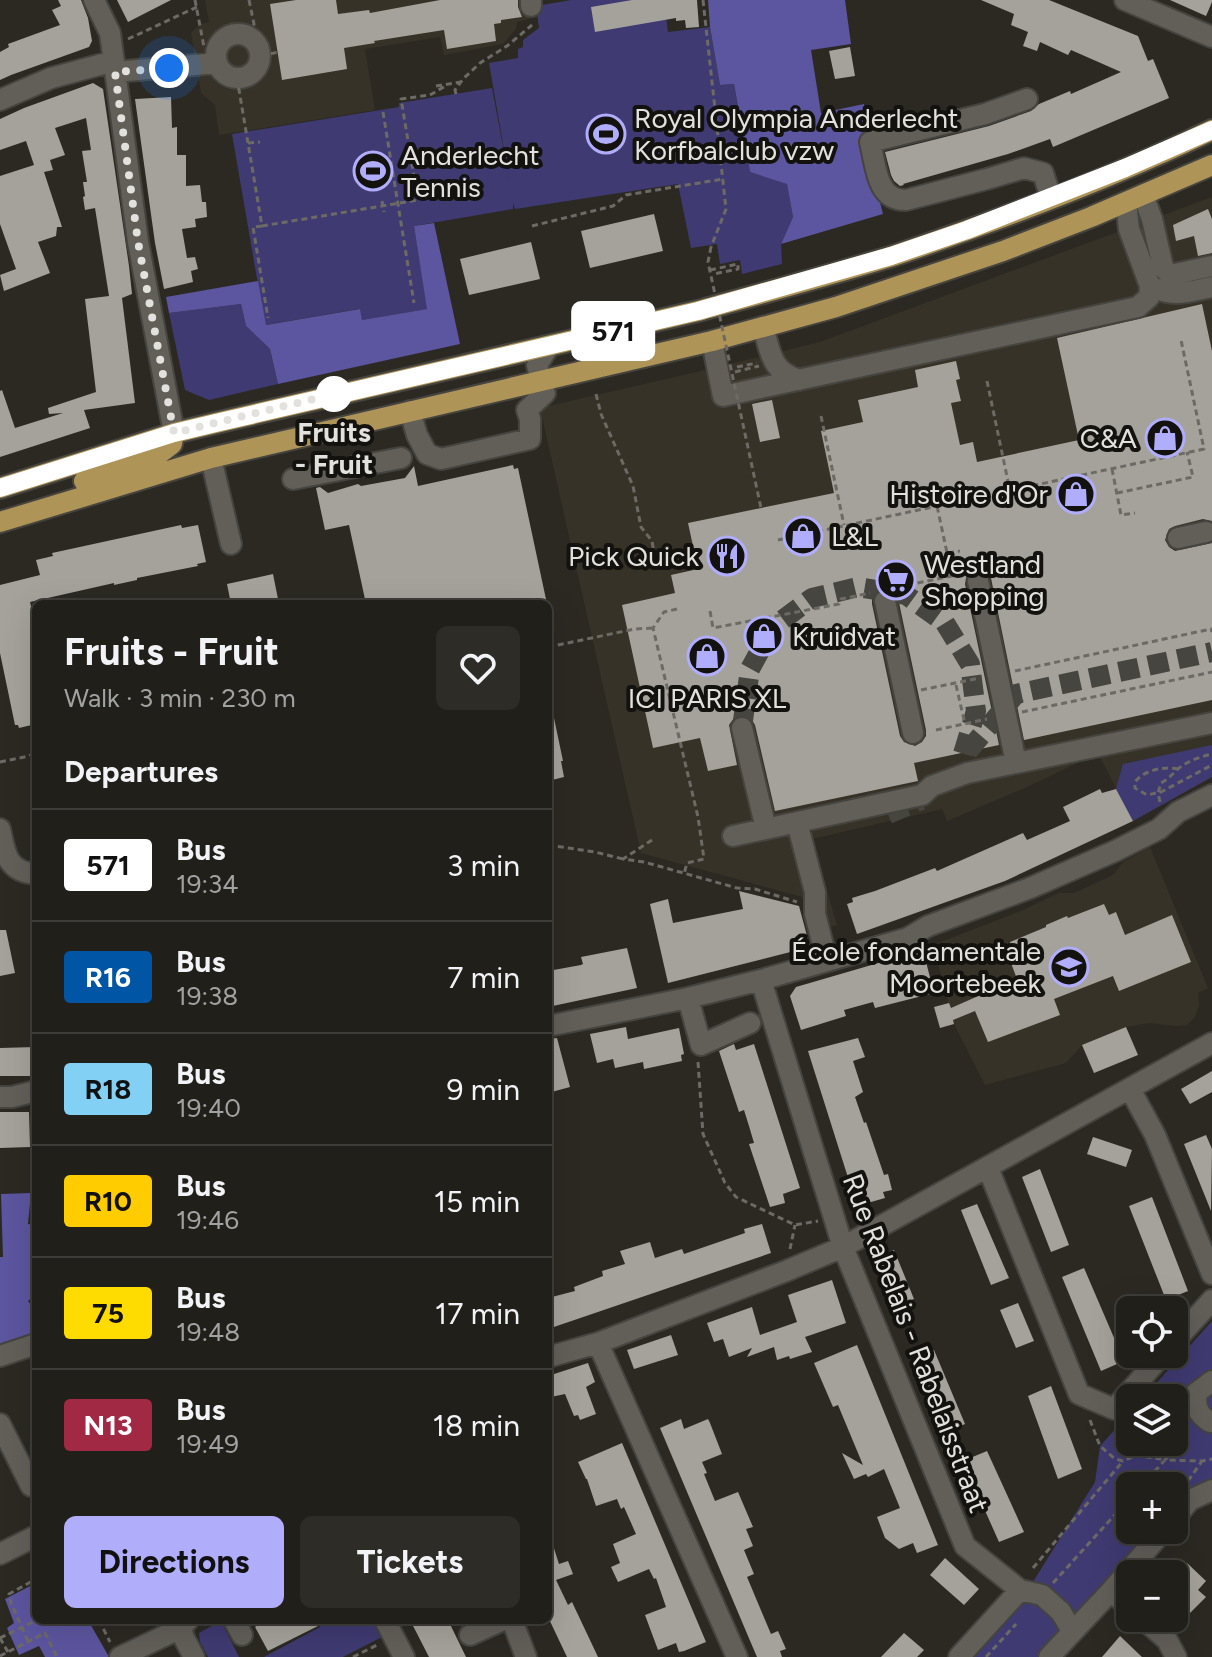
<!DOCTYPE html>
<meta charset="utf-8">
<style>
:root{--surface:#211f1a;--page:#2d2c27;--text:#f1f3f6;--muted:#a2a2a2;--line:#3e3d39;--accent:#b0adfa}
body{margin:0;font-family:Figtree,sans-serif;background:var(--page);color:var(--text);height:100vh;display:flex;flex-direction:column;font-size:30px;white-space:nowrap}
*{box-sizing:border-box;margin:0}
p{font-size:26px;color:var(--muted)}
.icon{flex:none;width:44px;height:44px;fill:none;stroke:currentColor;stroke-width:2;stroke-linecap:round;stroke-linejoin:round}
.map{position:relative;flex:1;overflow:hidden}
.drawer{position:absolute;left:32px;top:600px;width:520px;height:1024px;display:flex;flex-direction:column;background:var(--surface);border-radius:12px;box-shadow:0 8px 32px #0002,0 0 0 2px var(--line)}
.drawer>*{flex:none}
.badge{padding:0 16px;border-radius:6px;font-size:28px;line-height:52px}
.fabs{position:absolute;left:1116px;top:1296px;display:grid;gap:16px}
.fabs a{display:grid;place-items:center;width:72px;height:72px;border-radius:12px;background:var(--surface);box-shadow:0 8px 32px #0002,0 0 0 2px var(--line);font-size:40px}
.you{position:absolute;width:40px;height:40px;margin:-20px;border:6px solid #fff;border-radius:50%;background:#1a73e8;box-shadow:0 0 0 12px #1a73e833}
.map>.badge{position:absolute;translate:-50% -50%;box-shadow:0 0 0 4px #fff}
h2{padding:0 32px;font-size:30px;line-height:72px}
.round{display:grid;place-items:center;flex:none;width:84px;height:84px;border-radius:12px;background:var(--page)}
.summary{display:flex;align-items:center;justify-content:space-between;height:136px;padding:0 32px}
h1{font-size:38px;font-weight:700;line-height:60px}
.cta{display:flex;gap:16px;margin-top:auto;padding:16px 32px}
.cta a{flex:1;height:92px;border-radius:12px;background:var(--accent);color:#111;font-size:32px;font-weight:700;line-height:92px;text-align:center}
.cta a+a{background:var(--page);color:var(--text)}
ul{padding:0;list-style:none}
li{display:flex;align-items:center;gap:24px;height:112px;padding:0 32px;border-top:2px solid var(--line)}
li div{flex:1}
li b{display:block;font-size:30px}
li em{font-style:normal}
li .badge{min-width:88px;font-weight:700;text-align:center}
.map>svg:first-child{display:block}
.built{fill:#373227}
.green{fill:#3f3a71}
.forest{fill:#5c559f}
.building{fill:#a5a29b;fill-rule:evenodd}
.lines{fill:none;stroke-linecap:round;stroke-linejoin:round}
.minor-tunnel{stroke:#47453f;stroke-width:20;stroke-dasharray:20 10;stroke-linecap:butt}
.minor-casing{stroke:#46443f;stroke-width:24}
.major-casing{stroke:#46443f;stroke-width:24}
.path{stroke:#6d6a65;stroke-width:3;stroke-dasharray:6 4;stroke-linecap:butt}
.minor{stroke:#625f59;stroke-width:20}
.major{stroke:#ae9457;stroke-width:20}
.path-bridge{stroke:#6d6a65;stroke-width:3;stroke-dasharray:6 4;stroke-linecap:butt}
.line-casing{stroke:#fff;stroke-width:18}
.line{stroke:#fff;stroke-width:12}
.walk{stroke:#e3e1dd;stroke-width:8;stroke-dasharray:0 14.4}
.stop-dot{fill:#fff;stroke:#fff;stroke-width:4}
.labels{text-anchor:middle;stroke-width:8;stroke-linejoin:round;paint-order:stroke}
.poi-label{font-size:28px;fill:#e3e1dd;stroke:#13120f;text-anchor:start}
.stop-label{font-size:28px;font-weight:bold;fill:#e3e1dd;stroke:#13120f}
.street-label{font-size:28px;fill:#e3e1dd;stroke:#13120f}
</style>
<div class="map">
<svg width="1212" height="1657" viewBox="0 0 1212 1657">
<rect width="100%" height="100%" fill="#2c2923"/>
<path class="built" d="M205 0H526L529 19 517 22 516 29 503 44 444 55 440 37 365 49 375 110 219 135 215 105 201 93 191 33 200 24 209 22Z
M1212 197V777L1133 821 1098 753 1027 787 947 821 942 809 812 839 837 925 812 932 802 897 641 853 540 408 701 371 820 342Z
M1150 847 1208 988 1198 993 1199 1006 1195 1017 1187 1025 1177 1026 1149 1023 1126 1027 1138 1055 1094 1073 1082 1045 1066 1063 985 1085 954 1024 933 945 1023 910 1059 893H1074L1107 878 1114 874 1123 862Z"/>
<path class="green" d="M571 0H664L668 32 710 27 720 85 734 84 750 172 787 183 793 217 781 244 782 264 742 274 740 260 720 264 717 244 691 248 678 184 515 209 513 203V209L414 226 428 309 362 320 359 309 265 325 232 134 399 107V103L492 88 510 184 489 63 518 58V49L523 47V40L539 28 536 6Z
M241 304 246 326 270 349 278 384 209 400 185 390 169 313Z
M1212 745V777L1133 821 1116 789 1123 764Z
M1212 1321V1484L1174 1510V1486H1130V1530H1156L1041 1657H966L1033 1582 1095 1482 1100 1446 1130 1413V1442H1174V1398H1143Z
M320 1620H373L382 1637 343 1657H264L320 1627Z
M221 1621 239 1657H208L200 1642 199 1633Z"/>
<path class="forest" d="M708 0H845L851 44 811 50 821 113 864 104 869 131 863 135 883 214 781 244 793 217 787 184 750 172 734 84 720 85 710 27Z
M434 223 460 344 278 384 270 349 246 326 241 304 169 313 166 297 258 281 266 325 360 309 362 320 427 309 414 226Z
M31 1193 28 1224 36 1225V1288L31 1293 33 1296 28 1301 34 1308 36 1337 0 1348V1257H3L1 1194Z
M36 1583V1620H88L109 1657H45L39 1646 19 1655 7 1628 14 1623 5 1599Z"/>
<path class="building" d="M58 0H81L88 18 92 41 89 47 11 75 0 80V52L9 47 8 44 60 25 52 10 61 6Z
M117 0H171L128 22Z
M296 0H336L338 14 369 10 370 13 440 0H518V7L522 17 501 20V23L494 24 496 41 447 49 444 30 374 41 375 43 344 48 347 69 282 80 270 4Z
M632 0H697L699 27 686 28 685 20 676 21V18L595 32 591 7Z
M981 0H1049L1138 36 1148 61 1153 59 1169 98 1053 147 1050 139 1008 154 903 184 904 185 900 186 894 181 891 175 885 152 989 126 1031 111 1039 104 1070 91 1071 94 1121 72 1071 50 1068 55 1040 42 1037 51 1023 46 1028 32 1011 25 1014 14Z
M1170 0H1212V2L1206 16Z
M850 47 855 76 835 79 829 51Z
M93 83 103 89 129 266 132 294 122 298 135 403 84 410 90 428 0 457V391L2 390 15 428 63 413 49 414 48 408 96 392 85 299 109 296 95 208 85 210 83 197 85 196 83 182H87L82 151 91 150 86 118 55 128 65 155 50 160 53 170 44 172 62 227H57L56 236 38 242 50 273 4 291 0 275 16 269 0 224V176L34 165 26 141 0 150V119L24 108Z
M171 97 172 128 177 127V155H186V186L200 185 202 202H206L207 217 195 219 196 227 182 229 187 258 195 257 198 269 191 271 193 282 164 289 155 243 135 99Z
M1208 209 1212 219V253L1198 256 1194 236 1176 241 1173 225Z
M654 214 663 251 590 268 581 231Z
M531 242 540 279 469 295 460 259Z
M1202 304 1212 351V521L1203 519 1175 526 1169 529 1165 540 1169 547 1175 551 1212 543V700L1024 740 991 578 987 572 976 568 969 572 966 578 965 584 999 745 914 763 918 781 775 811 755 725 752 720 746 716 740 715 734 718 729 725 737 765 708 771 700 738 653 748 622 605 675 593 671 575 698 569 688 523 834 493 821 431 863 422 858 400 918 387 915 370 956 361 960 379 956 380 961 401 951 403 960 445 973 442 977 462 1079 440 1057 338ZM883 588 894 592 898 598 926 730V736L922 742 915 746 904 742 900 736 872 604V598L876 592Z
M772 400 780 438 760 442 752 404Z
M513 465 514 469 518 468 547 604H366L349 525 325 530 316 488 320 487 328 493 358 484 361 486 405 478 414 466 418 486Z
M181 525 182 528 198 525 206 562 197 564 198 566 137 578V580L114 585V583L30 602 36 628V724L19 728 18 725H15L0 653V585L40 575 36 560 53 556 52 553Z
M273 574 279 604H231L227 584Z
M554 718 563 761H561L564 777 548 781V719Z
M1100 789 1102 793 1116 789 1133 821 1005 881 857 934 847 904 853 902 852 898 875 891 935 868 937 871 1023 833 1027 840 1070 821 1063 807Z
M739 891 799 906 810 947 668 983 650 904 668 899 673 923 743 909Z
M1104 904 1109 915 1116 912 1125 935 1172 915 1191 962 1119 991 1113 976 1054 999 1060 1015 988 1042 975 1011 953 1020 954 1024 940 1028 934 1007 949 1003 951 1008 1017 979 1008 955 1014 953 1010 942 1046 927V925L1067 916 1068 918Z
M0 930H6L15 973 0 976Z
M627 948 637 988 548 1007V971L581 965 583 964 581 957Z
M923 950 934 993 875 1008 873 1002 844 1010 846 1016 801 1030 790 996 796 987Z
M626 1027 628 1039 679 1028 684 1054 681 1055 682 1061 644 1069 643 1062 615 1068 613 1059 597 1063 590 1034Z
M1126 1027 1138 1055 1094 1073 1082 1045Z
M557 1038 570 1087 548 1093V1039Z
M858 1038 865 1057 853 1061 863 1092 855 1097 864 1123 866 1122 884 1175 888 1174 892 1190 883 1192 885 1198 857 1206 808 1051Z
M734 1044 736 1050 754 1044 800 1188 783 1194 785 1203 770 1207 749 1144 754 1143 749 1126 744 1110 739 1112 719 1051Z
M36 1047V1076H0V1048Z
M1212 1071V1092L1190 1104 1181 1089Z
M0 1112H29L30 1147 0 1148Z
M1206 1135 1212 1149 1211 1211 1184 1144Z
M1093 1137 1132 1150 1126 1167 1087 1154Z
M1040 1169 1069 1245 1051 1252 1022 1177Z
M1152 1197 1188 1291 1166 1300 1129 1206Z
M977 1204 1009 1278 991 1285 961 1210Z
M762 1224 771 1253 548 1329V1298L575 1291 574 1287 603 1276 602 1271 625 1264 620 1251 650 1242 655 1258 682 1249 684 1254 745 1233 744 1229Z
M894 1250 914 1299 895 1306 877 1257Z
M1084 1268 1124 1361 1101 1371 1062 1277Z
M832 1280 846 1323 805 1337 812 1352 790 1359 789 1356 777 1360 774 1347 747 1357 752 1348 729 1357 723 1339 714 1342 707 1323 752 1307 760 1335 797 1322 788 1295Z
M1018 1303 1034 1341 1016 1348 1000 1310Z
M671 1335 678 1355 634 1369 627 1350Z
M857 1345 938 1545 917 1553 913 1543 899 1549 885 1538 877 1517 900 1508 884 1469 868 1477 866 1474 854 1479 842 1453 863 1465 838 1405 833 1407 814 1363Z
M934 1350 965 1424 948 1431 941 1415 939 1416 916 1357Z
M588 1363 595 1382 586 1387 596 1414 580 1420 578 1415 574 1416 565 1394 551 1397 548 1388V1376Z
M1051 1386 1082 1469 1058 1479 1028 1396Z
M681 1419 684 1429 708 1419 710 1423 722 1454 702 1462 707 1473 704 1474 715 1501 738 1492 753 1527 746 1529 753 1546 744 1550 754 1574 747 1577 771 1634 778 1631 786 1649 780 1651 782 1657H757L751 1643 660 1428Z
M622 1443 706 1642 684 1651 679 1652 676 1643 658 1650 645 1615 666 1607 656 1578 654 1579 649 1569 618 1582 611 1567 620 1563 613 1544 636 1534 624 1507 621 1509 617 1499 596 1506 587 1479H586L578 1462Z
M987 1451 1024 1532 999 1542 963 1461Z
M551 1539 559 1564 568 1561 573 1574 556 1580 568 1605 572 1602 598 1657H567L548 1617V1540Z
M945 1558 979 1589 964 1605 930 1575Z
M1187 1563 1206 1581 1198 1590 1206 1597 1185 1618 1174 1607V1577Z
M255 1620H330L268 1651 255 1627 258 1625Z
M410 1620H448L466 1657H429Z
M904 1633 924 1650 917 1657H881Z
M1120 1636 1142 1657H1102Z"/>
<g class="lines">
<path class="minor-tunnel" d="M742 728 750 669 773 627 812 598 858 587 906 595 945 623 970 664 976 711 962 757
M968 751 1016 694 1212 652
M888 814 921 800"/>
<defs>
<path id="minor" d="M94 0 110 33 138 242 174 433
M1125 0 1212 37
M531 6V0
M216 56a22 22 0 1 1 44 0a22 22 0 1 1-44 0Z
M115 72 217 63
M1027 99 985 114 870 142C876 165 876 201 906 200L987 179 1024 168 1043 173 1051 198
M0 100 51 78 114 61
M1143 195 1152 219 1163 267 1170 275 1212 266
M1150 286C1174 298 1187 292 1212 287
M763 327C771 353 770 370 799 380
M712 341 723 396 1138 307 1149 297 1150 286 1129 229 1126 202
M541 381 537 365 549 346
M410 411 417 435 427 454 441 459 530 439V419L527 410 545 393
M211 458 231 544
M293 479 401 458
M1178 538 1206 532
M978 581 1016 763
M885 601 913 733
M742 728 766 829
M797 822 815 892V914L827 961
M0 829C5 853 7 872 36 874
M733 836 922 795 932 786 967 773 1212 723
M761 980 843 1247 965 1546 1020 1590 1042 1595 1061 1612 1072 1631
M688 998 701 1045 750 1023
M548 1026 688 998 761 980 908 938 928 926 1030 888 1115 851 1159 829 1178 812 1212 795
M1130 1089 1155 1135 1212 1274
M0 1097H12L36 1091
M988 1168 1079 1394 1114 1409 1163 1354
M1174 1342 1212 1300
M598 1343 737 1657
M0 1356 36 1344
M548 1357 598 1343 786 1271 843 1247 1212 1043
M1212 1381 1196 1393C1196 1407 1197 1414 1210 1422H1212
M0 1424 31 1486 36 1484
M1174 1519 1190 1500 1212 1490
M0 1554 36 1536
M1111 1591 1130 1608
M1142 1618 1167 1640 1176 1657
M234 1620 242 1635
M385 1620 404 1657
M512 1620 526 1657
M181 1628 184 1638 194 1657
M470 1635 503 1620
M120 1657 181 1628 188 1620
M959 1657 1020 1590
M1049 1657 1111 1591 1164 1530"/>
<path id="major" d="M84 481 159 454 172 444 174 433
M0 488 174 433 220 422 698 311C763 293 828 276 893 256 1000 220 1110 179 1212 130
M0 522 211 458 712 341 836 307 1003 251 1091 217 1212 165"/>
</defs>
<use href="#minor" class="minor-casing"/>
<use href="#major" class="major-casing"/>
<path class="path" d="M195 0 204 47
M249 0 254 24 250 36
M703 0 726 209 711 247
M128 39 197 7
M261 56 278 52
M237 78 262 226 418 200 401 99 430 95 447 85
M436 86 461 82
M456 94 455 90 463 79 480 63 507 46 532 25
M383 112 414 303
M248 143 260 142
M382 201 384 212
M262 226 253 227 268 318
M532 226 613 206 626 195 723 179
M710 270 738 264V269L714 274
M737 367 757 363
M735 372 759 366
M987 381 1010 491
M596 394 601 414 633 486 641 527 652 541 654 553 665 561
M821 416 844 525
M1112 469 1121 515 1135 513
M1117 493 1193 477 1187 452
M778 540 1204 449 1181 340
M948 553 960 551
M898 587 952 576 937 506
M677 609 664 612 653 628 698 817 704 859 687 863 684 874
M710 611 713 628 839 604 841 599 870 593
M548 647 635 629 653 628
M1015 671 1211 629 1212 632
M956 685 965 724
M921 690 980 678
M1022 712 1212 672
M936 730 987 719
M0 762 29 756 36 752
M1178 769C1164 766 1144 770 1135 782V788L1147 795 1161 792 1212 765
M1160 802 1158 793 1161 783C1169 779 1172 774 1178 769 1187 761 1200 757 1212 754
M652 840 623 859 644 862 737 888 755 889 797 902
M548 845 595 852 623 859
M698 1062 703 1134 725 1183 736 1197 795 1225 818 1221
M790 1249 795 1225
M1090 1420 1100 1446 1115 1459 1123 1461 1136 1455 1165 1460 1192 1430
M1188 1481 1202 1461
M1141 1486 1165 1460 1202 1461 1212 1459
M1033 1568 1123 1461
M1053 1583 1130 1498
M99 1620 110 1642
M0 1638 37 1620
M0 1638 8 1652
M28 1641 11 1603 9 1594 36 1579
M0 1656 45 1633 57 1657
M353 1657 379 1644
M986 1657 1016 1624"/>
<use href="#minor" class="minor"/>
<use href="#major" class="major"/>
<path class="path-bridge" d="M711 247 708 262 761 508"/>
</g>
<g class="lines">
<defs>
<path id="line" d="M0 488 174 433 220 422 698 311 891 256 967 230 1125 168 1212 130"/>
</defs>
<use href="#line" class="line-casing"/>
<use href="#line" class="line"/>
<path class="walk" d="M169 68 115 72 138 242 174 433 334 394"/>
</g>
<defs>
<symbol id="stadium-ring" viewBox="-11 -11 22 22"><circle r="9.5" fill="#13120f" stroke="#b0adfa" stroke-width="1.5"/><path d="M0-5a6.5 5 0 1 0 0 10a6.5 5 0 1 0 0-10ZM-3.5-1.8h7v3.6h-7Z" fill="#b0adfa"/></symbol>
<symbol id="shop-ring" viewBox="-11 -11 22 22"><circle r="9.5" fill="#13120f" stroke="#b0adfa" stroke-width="1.5"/><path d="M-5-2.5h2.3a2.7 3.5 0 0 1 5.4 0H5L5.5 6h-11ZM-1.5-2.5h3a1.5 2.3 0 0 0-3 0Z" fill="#b0adfa"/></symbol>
<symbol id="restaurant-ring" viewBox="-11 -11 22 22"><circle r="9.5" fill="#13120f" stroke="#b0adfa" stroke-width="1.5"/><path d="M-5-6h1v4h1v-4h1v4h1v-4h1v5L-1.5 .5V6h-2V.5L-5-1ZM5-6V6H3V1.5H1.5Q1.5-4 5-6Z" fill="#b0adfa"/></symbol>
<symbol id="supermarket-ring" viewBox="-11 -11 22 22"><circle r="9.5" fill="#13120f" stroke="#b0adfa" stroke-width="1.5"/><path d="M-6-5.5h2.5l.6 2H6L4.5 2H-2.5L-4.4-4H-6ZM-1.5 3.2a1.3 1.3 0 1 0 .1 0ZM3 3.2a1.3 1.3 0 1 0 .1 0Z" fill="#b0adfa"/></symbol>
<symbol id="school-ring" viewBox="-11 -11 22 22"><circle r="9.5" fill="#13120f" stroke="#b0adfa" stroke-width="1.5"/><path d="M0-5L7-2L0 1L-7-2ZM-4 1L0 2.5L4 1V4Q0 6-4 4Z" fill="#b0adfa"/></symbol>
</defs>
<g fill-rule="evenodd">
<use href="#stadium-ring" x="584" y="112" width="44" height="44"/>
<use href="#stadium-ring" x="351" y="149" width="44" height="44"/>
<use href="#shop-ring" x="1143" y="416" width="44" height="44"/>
<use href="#shop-ring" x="1054" y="472" width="44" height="44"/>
<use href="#shop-ring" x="781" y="514" width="44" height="44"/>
<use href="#restaurant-ring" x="705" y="534" width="44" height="44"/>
<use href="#supermarket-ring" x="874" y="558" width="44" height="44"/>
<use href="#shop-ring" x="742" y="614" width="44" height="44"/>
<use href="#shop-ring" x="685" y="634" width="44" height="44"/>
<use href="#school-ring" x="1047" y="945" width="44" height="44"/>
</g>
<circle class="stop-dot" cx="334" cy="394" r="16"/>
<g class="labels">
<g class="poi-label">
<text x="634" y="128">Royal Olympia Anderlecht<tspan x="634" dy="32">Korfbalclub vzw</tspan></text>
<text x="401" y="165">Anderlecht<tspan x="401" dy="32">Tennis</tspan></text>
<text x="1137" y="448" text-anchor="end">C&amp;A</text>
<text x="1048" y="504" text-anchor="end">Histoire d'Or</text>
<text x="831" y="546">L&amp;L</text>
<text x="699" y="566" text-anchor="end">Pick Quick</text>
<text x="924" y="574">Westland<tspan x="924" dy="32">Shopping</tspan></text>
<text x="792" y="646">Kruidvat</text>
<text x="707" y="708" text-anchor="middle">ICI PARIS XL</text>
<text x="1041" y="961" text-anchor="end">École fondamentale<tspan x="1041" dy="32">Moortebeek</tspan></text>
</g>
<g class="stop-label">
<text x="334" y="442">Fruits<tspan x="334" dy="32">- Fruit</tspan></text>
</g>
<g class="street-label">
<text transform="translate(916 1343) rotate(69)" y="10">Rue Rabelais - Rabelaisstraat</text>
</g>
</g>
</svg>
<div class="fabs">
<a><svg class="icon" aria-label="locate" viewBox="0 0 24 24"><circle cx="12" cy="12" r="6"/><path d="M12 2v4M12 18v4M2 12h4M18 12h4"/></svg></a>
<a><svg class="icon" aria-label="layers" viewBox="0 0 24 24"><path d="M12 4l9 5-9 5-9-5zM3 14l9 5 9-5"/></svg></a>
<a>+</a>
<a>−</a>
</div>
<div class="you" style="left:169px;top:68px"></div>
<b class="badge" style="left:613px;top:331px;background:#fff;color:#111">571</b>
<section class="drawer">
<div class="summary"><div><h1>Fruits - Fruit</h1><p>Walk · 3 min · 230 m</p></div><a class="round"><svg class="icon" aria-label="heart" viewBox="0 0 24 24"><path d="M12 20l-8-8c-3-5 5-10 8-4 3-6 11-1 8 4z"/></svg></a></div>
<h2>Departures</h2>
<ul>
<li><span class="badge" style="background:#fff;color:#111">571</span><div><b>Bus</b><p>19:34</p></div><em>3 min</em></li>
<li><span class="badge" style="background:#0056a4;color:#fff">R16</span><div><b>Bus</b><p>19:38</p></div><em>7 min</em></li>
<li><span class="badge" style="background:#83d0f5;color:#111">R18</span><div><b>Bus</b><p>19:40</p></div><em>9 min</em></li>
<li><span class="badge" style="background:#fc0;color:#111">R10</span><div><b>Bus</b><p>19:46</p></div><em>15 min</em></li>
<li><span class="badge" style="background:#ffdc01;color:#111">75</span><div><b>Bus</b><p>19:48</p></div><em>17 min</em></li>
<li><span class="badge" style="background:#a12944;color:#fff">N13</span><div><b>Bus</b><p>19:49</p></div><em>18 min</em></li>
</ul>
<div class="cta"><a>Directions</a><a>Tickets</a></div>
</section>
</div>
